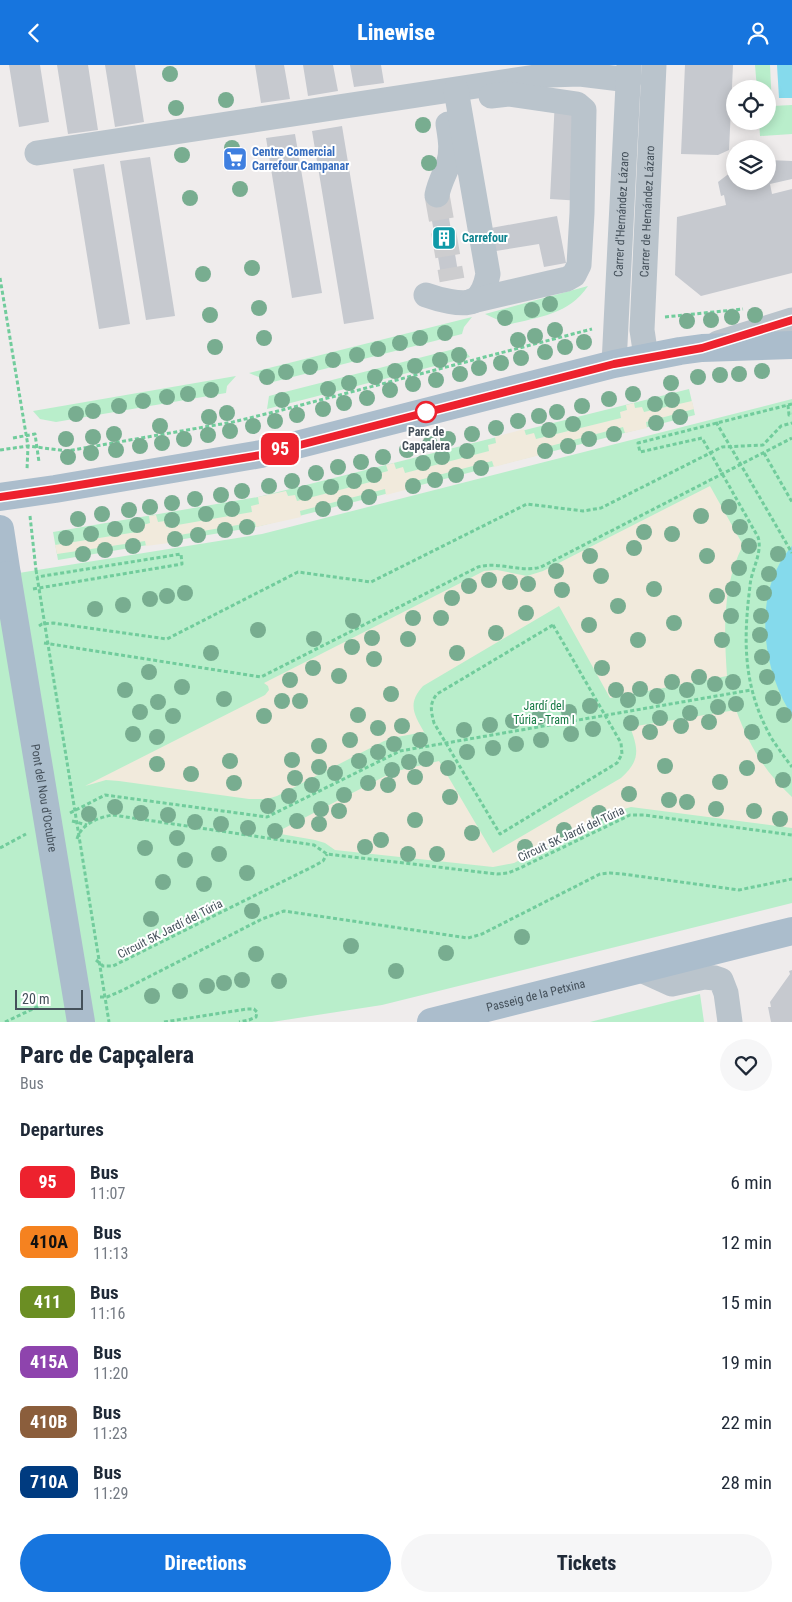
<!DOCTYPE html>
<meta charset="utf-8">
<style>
:root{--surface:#fff;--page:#f6f6f7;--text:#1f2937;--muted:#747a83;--accent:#1775de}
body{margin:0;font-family:"Roboto Condensed",sans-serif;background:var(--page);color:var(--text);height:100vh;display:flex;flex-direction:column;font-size:19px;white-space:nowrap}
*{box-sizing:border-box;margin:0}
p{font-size:16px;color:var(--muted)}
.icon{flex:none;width:28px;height:28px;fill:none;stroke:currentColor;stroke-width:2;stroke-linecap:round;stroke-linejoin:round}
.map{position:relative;height:957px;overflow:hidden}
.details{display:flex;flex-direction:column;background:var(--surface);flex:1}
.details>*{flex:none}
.badge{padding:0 10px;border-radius:8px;font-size:18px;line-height:32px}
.buttons{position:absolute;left:726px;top:15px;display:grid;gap:10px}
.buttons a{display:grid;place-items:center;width:50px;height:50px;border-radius:50%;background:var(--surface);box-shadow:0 2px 12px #0003;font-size:25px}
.scale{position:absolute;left:15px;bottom:12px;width:68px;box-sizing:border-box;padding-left:5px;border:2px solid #44505a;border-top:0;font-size:14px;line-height:18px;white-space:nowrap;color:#44505a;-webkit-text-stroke:4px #fff;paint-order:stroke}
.map>.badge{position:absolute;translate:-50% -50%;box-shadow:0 0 0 2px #fff}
h2{padding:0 20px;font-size:19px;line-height:45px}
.round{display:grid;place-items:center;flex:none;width:52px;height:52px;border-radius:26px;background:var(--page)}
.head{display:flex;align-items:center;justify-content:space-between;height:85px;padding:0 20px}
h1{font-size:24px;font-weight:800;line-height:38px}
.action{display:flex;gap:10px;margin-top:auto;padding:10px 20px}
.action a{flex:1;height:58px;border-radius:30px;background:var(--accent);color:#fff;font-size:20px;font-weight:800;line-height:58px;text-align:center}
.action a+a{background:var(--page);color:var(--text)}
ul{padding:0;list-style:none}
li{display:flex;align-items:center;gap:15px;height:60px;padding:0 20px}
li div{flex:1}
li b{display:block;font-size:19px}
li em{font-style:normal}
li .badge{min-width:55px;font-weight:700;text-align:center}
header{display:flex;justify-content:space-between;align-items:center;height:65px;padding:0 20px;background:var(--accent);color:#fff;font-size:22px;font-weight:800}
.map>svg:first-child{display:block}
.green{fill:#b9eecb}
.sand{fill:#f1eadc}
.water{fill:#85daec}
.building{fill:#c6c9cf}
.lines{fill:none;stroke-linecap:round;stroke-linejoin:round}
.minor-tunnel{stroke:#cdcdcf;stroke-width:25;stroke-dasharray:25 12;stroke-linecap:butt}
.path{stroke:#71cc9c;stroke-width:3;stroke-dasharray:4 2.5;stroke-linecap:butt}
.minor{stroke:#bac4cc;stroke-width:25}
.major{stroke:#abbdcc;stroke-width:28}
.path-bridge{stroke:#71cc9c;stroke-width:3;stroke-dasharray:4 2.5;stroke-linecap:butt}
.major-bridge{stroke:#abbdcc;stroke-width:28}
.tree{fill:#78ad90}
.line-casing{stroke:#fff;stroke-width:11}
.line{stroke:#ed222e;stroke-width:8}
.stop-dot{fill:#fff;stroke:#ed222e;stroke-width:2.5}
.labels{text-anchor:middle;stroke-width:4;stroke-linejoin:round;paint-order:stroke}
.shop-label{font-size:12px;font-weight:bold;fill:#366cbe;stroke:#fff;text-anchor:start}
.street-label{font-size:12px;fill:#44505a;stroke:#fff}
.culture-label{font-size:12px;font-weight:bold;fill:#0d838f;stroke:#fff;text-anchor:start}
.stop-label{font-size:12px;font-weight:bold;fill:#44505a;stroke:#fff}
.park-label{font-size:12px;fill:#167a44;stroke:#fff}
</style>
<header><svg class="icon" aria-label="back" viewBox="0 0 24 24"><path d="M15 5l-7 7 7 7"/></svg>Linewise<svg class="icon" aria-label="person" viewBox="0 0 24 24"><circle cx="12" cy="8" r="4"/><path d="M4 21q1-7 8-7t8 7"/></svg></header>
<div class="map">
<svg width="792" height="957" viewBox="0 0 792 957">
<rect width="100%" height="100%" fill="#efecec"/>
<path class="green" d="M755 0H770L772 41 792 40V69L760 71 759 56H768V24H757Z
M588 221C568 251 536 252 503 261L498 255 485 249Z
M472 252 464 262 462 269 265 319 261 313 249 308Z
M462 282 470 292 267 344 269 331Z
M236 311 227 321 226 328 56 357 40 354 33 346Z
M689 324 695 350 256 462 58 495 53 467 258 432Z
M792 334V838L382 940 272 957H0V511L262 469Z
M700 929 704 957H590Z"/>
<path class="sand" d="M692 336 694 344 646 357 647 363 625 368 623 362 539 384 540 390 494 402 492 396 408 418 409 424 386 430 385 424 300 446 301 452 256 462 255 457 168 472 169 478 146 481 145 476 57 489 55 480 143 466V460L150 458 149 451 156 450 158 457 165 456 166 462 252 447 251 441 259 439 258 432 286 426 288 431 295 430 297 436 382 414 381 408 388 406 386 400 394 398 396 404 403 402 405 408 489 386 488 380 496 378 495 372 524 364 526 370 534 368 536 374 621 353 620 347 627 345 626 340 634 338 635 343 642 342 644 347Z
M710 421 743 480C722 521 724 566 727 611L610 633 559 541 423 621C407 639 414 649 424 667L397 672 384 676 277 731 267 734H249L119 716 106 715 85 721 265 630 269 625 268 621 264 618 484 506 497 505 527 511 543 506Z
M736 645C749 680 764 706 792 732V763L631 742 617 746 514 798 493 802 335 785 325 778 315 775 275 768 393 707 439 696 493 788 621 713C640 696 639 685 630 662Z"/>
<path class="water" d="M777 0H792V33H779Z
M792 481V650C761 603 752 526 792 481Z"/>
<path class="building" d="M9 0H40L49 57 19 62Z
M57 0H88L98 65 68 69Z
M105 0H135L144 57 115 62Z
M255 0H284L290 34 261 38Z
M303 0H333L338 26 308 31Z
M350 0H381L384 18 354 22Z
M685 0H733L729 85 718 90 681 89Z
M555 34 588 35 582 136 550 134Z
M342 61 374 254 344 259 312 66Z
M295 69 322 228 292 233 266 73Z
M150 92 175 251 146 255 120 96Z
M768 95 792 96V114L770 119 772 129 792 124V208L701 231 675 210 677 152 726 140 724 130 721 131 718 117 735 104V116H768Z
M104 99 130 259 99 264 73 104Z
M445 129 459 213 442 216 428 132Z
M557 151 566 198 544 202 539 179 496 186 491 163Z
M792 905V957H771L768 942H771L770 937 790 909 789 906Z"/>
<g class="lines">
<path class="minor-tunnel" d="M437 130 452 215"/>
<path class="path" d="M0 213 28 381 27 405
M665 252 743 244
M792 339 638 378 640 387 702 373 758 472C763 488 751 505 750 521 743 577 743 623 772 674 778 683 785 693 792 702
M788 340 789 350 792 349
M716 357 723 369
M13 373 35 369 39 397
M0 385 28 381 67 386 233 357 282 345 592 264
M764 388 792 437
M30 451 36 505
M33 524 182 499 181 489 37 512
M553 560 621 678 622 689 617 698 500 769 434 658C431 646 429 639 437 629Z
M39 561 42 559 53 558 167 574 298 507 371 517 527 439 583 446 601 443 722 382 763 380 781 361 792 358
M44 578 261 612 478 502C499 496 520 508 541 502L792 373
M70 748 105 730 267 752 400 686 751 625
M72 756 87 760
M77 774C81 759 99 752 113 750L314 780 327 789 497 809 508 808 520 803 630 750H644L792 770
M0 783 26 769
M96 895 103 901H113L314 801 323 796 327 789
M100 932H107L121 926 262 854 284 846 468 873 482 869 600 809 610 808 623 809 739 825 792 814
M5 957 52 935
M164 957 247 944H254L257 947 256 952 249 955 239 957"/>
<g class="minor">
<path d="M37 88 549 10 580 9 629 15"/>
<path d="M437 130C439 119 444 110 448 100 453 86 450 72 448 59"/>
<path d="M426 230C437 234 462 241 473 236 483 231 486 219 488 209L456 25"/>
<path d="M472 236 567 214 574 210 579 200 582 148 584 45 577 39 509 29 491 31"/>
<path d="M718 278 792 255"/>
<path id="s1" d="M646 292 642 265 654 0"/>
<path id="s2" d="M614 299 629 0"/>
<path d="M639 904 672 919 704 912 715 913 721 915 726 928 730 957"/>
</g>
<g class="major">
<path d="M0 432 55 424 261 389 614 299 680 286 702 283 792 280"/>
<path d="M0 464 7 510"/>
<path id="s3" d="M431 957 792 866"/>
</g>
<path class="path-bridge" d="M723 369 792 488
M36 505 109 957"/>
<path class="major-bridge" id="s4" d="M7 510 81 957"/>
</g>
<g class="tree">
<circle cx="170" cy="9" r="8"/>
<circle cx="226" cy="35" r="8"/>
<circle cx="176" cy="43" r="8"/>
<circle cx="423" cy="60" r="8"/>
<circle cx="232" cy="83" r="8"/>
<circle cx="182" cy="90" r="8"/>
<circle cx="429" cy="98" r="8"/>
<circle cx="240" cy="124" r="8"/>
<circle cx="190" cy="133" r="8"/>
<circle cx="252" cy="203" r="8"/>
<circle cx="203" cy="209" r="8"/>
<circle cx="550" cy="239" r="8"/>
<circle cx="259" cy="243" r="8"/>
<circle cx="532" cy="245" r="8"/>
<circle cx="210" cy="250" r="8"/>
<circle cx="755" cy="250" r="8"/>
<circle cx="732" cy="252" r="8"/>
<circle cx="505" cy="253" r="8"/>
<circle cx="711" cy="255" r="8"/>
<circle cx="687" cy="256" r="8"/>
<circle cx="555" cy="265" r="8"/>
<circle cx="445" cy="268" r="8"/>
<circle cx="535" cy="271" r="8"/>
<circle cx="264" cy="273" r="8"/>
<circle cx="420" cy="273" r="8"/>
<circle cx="518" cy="275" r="8"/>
<circle cx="584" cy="277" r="8"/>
<circle cx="400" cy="278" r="8"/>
<circle cx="215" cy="282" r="8"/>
<circle cx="565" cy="282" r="8"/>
<circle cx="378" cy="284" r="8"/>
<circle cx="545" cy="287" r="8"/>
<circle cx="357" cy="290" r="8"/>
<circle cx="459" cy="290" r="8"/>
<circle cx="521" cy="293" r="8"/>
<circle cx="333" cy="295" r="8"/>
<circle cx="440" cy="295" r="8"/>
<circle cx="501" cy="298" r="8"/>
<circle cx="415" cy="301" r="8"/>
<circle cx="310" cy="302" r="8"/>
<circle cx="479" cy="303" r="8"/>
<circle cx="395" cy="306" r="8"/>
<circle cx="762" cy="306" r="8"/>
<circle cx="286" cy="307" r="8"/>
<circle cx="460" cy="309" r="8"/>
<circle cx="739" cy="309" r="8"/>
<circle cx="720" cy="310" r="8"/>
<circle cx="267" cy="312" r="8"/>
<circle cx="375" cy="312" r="8"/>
<circle cx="698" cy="312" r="8"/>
<circle cx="436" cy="315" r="8"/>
<circle cx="349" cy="318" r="8"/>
<circle cx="671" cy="318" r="8"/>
<circle cx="413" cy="319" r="8"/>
<circle cx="328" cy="324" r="8"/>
<circle cx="211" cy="325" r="8"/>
<circle cx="390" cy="325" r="8"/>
<circle cx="188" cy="329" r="8"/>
<circle cx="633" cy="329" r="8"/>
<circle cx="167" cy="332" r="8"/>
<circle cx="367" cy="333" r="8"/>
<circle cx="609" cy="334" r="8"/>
<circle cx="282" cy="335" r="8"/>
<circle cx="672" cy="335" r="8"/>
<circle cx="143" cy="336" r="8"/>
<circle cx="344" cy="338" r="8"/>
<circle cx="655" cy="339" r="8"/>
<circle cx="119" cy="341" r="8"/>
<circle cx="582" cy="341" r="8"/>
<circle cx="323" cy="344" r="8"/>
<circle cx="93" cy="346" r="8"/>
<circle cx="557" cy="347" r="8"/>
<circle cx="227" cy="348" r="8"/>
<circle cx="76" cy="349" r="8"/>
<circle cx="297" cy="350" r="8"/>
<circle cx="539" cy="351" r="8"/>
<circle cx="209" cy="352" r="8"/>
<circle cx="680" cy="352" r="8"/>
<circle cx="275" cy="356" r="8"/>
<circle cx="518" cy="356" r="8"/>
<circle cx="656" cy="358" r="8"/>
<circle cx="573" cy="359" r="8"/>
<circle cx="160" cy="361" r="8"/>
<circle cx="253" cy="361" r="8"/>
<circle cx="496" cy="363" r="8"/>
<circle cx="549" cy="365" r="8"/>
<circle cx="230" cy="366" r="8"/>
<circle cx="114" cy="369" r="8"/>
<circle cx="472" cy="369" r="8"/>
<circle cx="614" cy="369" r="8"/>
<circle cx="208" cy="370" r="8"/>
<circle cx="93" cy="372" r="8"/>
<circle cx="66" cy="374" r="8"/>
<circle cx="184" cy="374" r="8"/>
<circle cx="448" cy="374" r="8"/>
<circle cx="589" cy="374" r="8"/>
<circle cx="162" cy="378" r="8"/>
<circle cx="430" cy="379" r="8"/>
<circle cx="140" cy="381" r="8"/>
<circle cx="568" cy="381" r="8"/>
<circle cx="116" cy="385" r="8"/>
<circle cx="407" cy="385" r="8"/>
<circle cx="467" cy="386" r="8"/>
<circle cx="545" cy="386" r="8"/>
<circle cx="91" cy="388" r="8"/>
<circle cx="68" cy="392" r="8"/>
<circle cx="383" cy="392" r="8"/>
<circle cx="442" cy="392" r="8"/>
<circle cx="361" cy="397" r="8"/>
<circle cx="423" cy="398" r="8"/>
<circle cx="338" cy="402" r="8"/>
<circle cx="481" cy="403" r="8"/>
<circle cx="316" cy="408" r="8"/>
<circle cx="374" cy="410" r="8"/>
<circle cx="456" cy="410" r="8"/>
<circle cx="435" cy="415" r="8"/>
<circle cx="292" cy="416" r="8"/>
<circle cx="354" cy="416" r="8"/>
<circle cx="269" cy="421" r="8"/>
<circle cx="413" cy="421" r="8"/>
<circle cx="331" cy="422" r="8"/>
<circle cx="242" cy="426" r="8"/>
<circle cx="305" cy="428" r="8"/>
<circle cx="221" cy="430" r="8"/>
<circle cx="369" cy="432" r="8"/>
<circle cx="195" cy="434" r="8"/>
<circle cx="172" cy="438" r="8"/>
<circle cx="345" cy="438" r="8"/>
<circle cx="150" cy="442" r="8"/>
<circle cx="729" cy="442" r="8"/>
<circle cx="232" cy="444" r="8"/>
<circle cx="323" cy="444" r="8"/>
<circle cx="129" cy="445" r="8"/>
<circle cx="102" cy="449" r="8"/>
<circle cx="206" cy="449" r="8"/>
<circle cx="701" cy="451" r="8"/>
<circle cx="78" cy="454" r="8"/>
<circle cx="172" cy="455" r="8"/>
<circle cx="137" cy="460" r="8"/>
<circle cx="247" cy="462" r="8"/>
<circle cx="740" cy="462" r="8"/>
<circle cx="115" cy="464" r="8"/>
<circle cx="225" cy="465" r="8"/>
<circle cx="644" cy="467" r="8"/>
<circle cx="91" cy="469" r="8"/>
<circle cx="672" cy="469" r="8"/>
<circle cx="198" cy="470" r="8"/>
<circle cx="66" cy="473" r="8"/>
<circle cx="175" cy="474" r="8"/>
<circle cx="133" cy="481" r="8"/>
<circle cx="749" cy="481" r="8"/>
<circle cx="634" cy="483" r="8"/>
<circle cx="105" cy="485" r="8"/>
<circle cx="83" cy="489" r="8"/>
<circle cx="778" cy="489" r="8"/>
<circle cx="590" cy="491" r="8"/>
<circle cx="707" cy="491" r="8"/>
<circle cx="739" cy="503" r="8"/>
<circle cx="556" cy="506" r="8"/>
<circle cx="769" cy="509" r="8"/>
<circle cx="601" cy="511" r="8"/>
<circle cx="489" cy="515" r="8"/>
<circle cx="510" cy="517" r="8"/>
<circle cx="528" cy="519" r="8"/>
<circle cx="469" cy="521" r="8"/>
<circle cx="654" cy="524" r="8"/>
<circle cx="733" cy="524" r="8"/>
<circle cx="562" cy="525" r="8"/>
<circle cx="185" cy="528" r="8"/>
<circle cx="764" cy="528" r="8"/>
<circle cx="167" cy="531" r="8"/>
<circle cx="717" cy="531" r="8"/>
<circle cx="452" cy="533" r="8"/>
<circle cx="150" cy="534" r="8"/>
<circle cx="123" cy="540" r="8"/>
<circle cx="618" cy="541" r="8"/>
<circle cx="95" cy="544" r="8"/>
<circle cx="526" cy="548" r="8"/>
<circle cx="731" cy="551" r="8"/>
<circle cx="761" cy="551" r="8"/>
<circle cx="413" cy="553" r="8"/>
<circle cx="441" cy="553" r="8"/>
<circle cx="353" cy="556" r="8"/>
<circle cx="674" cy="558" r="8"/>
<circle cx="589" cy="560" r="8"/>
<circle cx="258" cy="565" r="8"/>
<circle cx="496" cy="568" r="8"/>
<circle cx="760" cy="570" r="8"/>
<circle cx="372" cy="573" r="8"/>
<circle cx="314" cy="574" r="8"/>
<circle cx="408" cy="574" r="8"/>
<circle cx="638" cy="575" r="8"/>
<circle cx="722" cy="575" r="8"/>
<circle cx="352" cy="582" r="8"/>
<circle cx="211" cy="588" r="8"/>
<circle cx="457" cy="588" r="8"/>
<circle cx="762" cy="592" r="8"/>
<circle cx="374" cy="594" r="8"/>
<circle cx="313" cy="603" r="8"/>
<circle cx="602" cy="603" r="8"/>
<circle cx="149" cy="607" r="8"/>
<circle cx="339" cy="611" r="8"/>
<circle cx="699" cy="612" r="8"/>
<circle cx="767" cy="612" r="8"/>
<circle cx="290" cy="615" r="8"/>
<circle cx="672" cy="617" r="8"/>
<circle cx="733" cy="617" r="8"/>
<circle cx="715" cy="619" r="8"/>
<circle cx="182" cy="622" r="8"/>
<circle cx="640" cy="624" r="8"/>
<circle cx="125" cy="625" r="8"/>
<circle cx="616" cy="625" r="8"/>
<circle cx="687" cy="625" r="8"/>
<circle cx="391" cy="629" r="8"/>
<circle cx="657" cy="631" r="8"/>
<circle cx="773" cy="633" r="8"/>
<circle cx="224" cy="634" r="8"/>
<circle cx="628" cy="635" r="8"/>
<circle cx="282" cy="636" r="8"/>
<circle cx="300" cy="636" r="8"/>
<circle cx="158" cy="637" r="8"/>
<circle cx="736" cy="639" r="8"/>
<circle cx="590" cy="641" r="8"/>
<circle cx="718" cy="642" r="8"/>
<circle cx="140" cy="647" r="8"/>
<circle cx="569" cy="647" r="8"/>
<circle cx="690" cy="648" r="8"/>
<circle cx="358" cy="650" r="8"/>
<circle cx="784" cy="650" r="8"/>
<circle cx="173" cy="651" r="8"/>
<circle cx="264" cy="651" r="8"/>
<circle cx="539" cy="652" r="8"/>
<circle cx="660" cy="653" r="8"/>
<circle cx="513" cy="656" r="8"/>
<circle cx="709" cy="657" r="8"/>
<circle cx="631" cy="658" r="8"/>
<circle cx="490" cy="660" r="8"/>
<circle cx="402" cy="661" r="8"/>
<circle cx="681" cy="661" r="8"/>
<circle cx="378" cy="663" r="8"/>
<circle cx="593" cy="664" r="8"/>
<circle cx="464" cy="665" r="8"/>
<circle cx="650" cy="667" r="8"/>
<circle cx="752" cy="667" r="8"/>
<circle cx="133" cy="669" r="8"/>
<circle cx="571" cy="669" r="8"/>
<circle cx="157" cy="672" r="8"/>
<circle cx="350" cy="675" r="8"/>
<circle cx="420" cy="675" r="8"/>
<circle cx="541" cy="675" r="8"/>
<circle cx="394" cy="679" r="8"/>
<circle cx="516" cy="679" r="8"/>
<circle cx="319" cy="681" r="8"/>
<circle cx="493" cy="683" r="8"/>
<circle cx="378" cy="687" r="8"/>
<circle cx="467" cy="687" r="8"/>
<circle cx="765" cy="691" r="8"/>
<circle cx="426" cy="694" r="8"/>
<circle cx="292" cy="695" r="8"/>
<circle cx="230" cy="696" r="8"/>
<circle cx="359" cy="696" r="8"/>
<circle cx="409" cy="697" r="8"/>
<circle cx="157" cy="699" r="8"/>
<circle cx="665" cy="701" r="8"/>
<circle cx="319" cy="702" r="8"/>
<circle cx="448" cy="703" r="8"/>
<circle cx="747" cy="703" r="8"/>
<circle cx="392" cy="705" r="8"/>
<circle cx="335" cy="708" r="8"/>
<circle cx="191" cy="709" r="8"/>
<circle cx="415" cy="712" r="8"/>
<circle cx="295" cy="713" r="8"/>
<circle cx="783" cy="715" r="8"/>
<circle cx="720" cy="717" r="8"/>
<circle cx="234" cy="718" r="8"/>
<circle cx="368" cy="718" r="8"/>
<circle cx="312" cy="720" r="8"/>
<circle cx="388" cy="720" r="8"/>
<circle cx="629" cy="729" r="8"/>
<circle cx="344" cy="730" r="8"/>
<circle cx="289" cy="731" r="8"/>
<circle cx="450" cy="732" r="8"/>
<circle cx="669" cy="735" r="8"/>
<circle cx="687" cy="737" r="8"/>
<circle cx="268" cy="741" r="8"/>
<circle cx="115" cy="742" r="8"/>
<circle cx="321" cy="744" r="8"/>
<circle cx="716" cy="744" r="8"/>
<circle cx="339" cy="746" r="8"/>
<circle cx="754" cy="746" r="8"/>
<circle cx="141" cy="748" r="8"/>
<circle cx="599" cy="748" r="8"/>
<circle cx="89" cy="749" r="8"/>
<circle cx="168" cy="750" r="8"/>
<circle cx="780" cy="754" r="8"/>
<circle cx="415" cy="755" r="8"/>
<circle cx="297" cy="756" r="8"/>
<circle cx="195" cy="757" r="8"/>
<circle cx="221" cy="759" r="8"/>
<circle cx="319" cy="759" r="8"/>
<circle cx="248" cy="763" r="8"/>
<circle cx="564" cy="765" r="8"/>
<circle cx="275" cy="766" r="8"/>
<circle cx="472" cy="768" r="8"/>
<circle cx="177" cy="773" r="8"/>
<circle cx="381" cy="775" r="8"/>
<circle cx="365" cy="782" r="8"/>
<circle cx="525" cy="782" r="8"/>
<circle cx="145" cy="783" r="8"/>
<circle cx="219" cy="789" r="8"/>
<circle cx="408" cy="789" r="8"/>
<circle cx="437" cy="789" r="8"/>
<circle cx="185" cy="795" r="8"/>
<circle cx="247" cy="808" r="8"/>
<circle cx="163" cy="817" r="8"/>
<circle cx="204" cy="819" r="8"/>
<circle cx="252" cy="846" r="8"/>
<circle cx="151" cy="854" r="8"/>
<circle cx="522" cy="872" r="8"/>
<circle cx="351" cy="881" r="8"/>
<circle cx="446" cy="888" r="8"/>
<circle cx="256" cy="889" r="8"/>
<circle cx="396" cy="906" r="8"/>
<circle cx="242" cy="915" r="8"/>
<circle cx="279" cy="916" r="8"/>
<circle cx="224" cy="918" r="8"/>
<circle cx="207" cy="921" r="8"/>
<circle cx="180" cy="926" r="8"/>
<circle cx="152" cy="931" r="8"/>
</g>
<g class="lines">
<defs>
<path id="line" d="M0 432 55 424 261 390 614 299 702 283 792 255"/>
</defs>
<use href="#line" class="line-casing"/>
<use href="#line" class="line"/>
</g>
<defs>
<symbol id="supermarket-square" viewBox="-11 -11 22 22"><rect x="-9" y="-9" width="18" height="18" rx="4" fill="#3f7fe0" stroke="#fff"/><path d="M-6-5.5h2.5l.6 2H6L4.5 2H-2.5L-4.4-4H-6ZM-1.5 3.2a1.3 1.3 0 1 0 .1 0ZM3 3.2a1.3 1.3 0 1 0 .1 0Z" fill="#fff"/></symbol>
<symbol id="building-square" viewBox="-11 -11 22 22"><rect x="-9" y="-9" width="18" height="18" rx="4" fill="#0f9aa8" stroke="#fff"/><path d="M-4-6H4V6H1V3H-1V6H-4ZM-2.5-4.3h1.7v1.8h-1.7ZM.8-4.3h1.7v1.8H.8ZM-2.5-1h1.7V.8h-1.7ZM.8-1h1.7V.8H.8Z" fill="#fff"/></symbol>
</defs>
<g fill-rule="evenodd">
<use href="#supermarket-square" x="221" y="80" width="28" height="28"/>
<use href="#building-square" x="430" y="159" width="28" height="28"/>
</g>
<circle class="stop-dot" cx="426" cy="347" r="10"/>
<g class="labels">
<g class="shop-label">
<text x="252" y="91">Centre Comercial<tspan x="252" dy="14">Carrefour Campanar</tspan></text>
</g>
<g class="street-label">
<text dy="4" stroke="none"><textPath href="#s1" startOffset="146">Carrer de Hernández Lázaro</textPath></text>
<text dy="4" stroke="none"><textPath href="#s2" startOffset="150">Carrer d'Hernández Lázaro</textPath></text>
<text dy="4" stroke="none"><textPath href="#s4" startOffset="226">Pont del Nou d'Octubre</textPath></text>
<text transform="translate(571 769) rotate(-25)" y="4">Circuit 5K Jardí del Túria</text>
<text transform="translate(170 864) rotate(-27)" y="4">Circuit 5K Jardí del Túria</text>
<text dy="4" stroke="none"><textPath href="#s3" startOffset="108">Passeig de la Petxina</textPath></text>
</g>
<g class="culture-label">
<text x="462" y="177">Carrefour</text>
</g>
<g class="stop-label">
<text x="426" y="371">Parc de<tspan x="426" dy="14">Capçalera</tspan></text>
</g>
<g class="park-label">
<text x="544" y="645">Jardí del<tspan x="544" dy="14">Túria - Tram I</tspan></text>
</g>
</g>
</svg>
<div class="buttons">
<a><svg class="icon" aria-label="locate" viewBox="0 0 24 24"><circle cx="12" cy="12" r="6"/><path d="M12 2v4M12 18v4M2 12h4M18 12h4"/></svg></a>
<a><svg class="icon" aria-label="layers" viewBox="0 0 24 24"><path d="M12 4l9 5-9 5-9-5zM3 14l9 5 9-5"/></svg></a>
</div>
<div class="scale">20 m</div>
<b class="badge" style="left:280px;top:384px;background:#ed222e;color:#fff">95</b>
</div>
<section class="details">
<div class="head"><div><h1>Parc de Capçalera</h1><p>Bus</p></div><a class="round"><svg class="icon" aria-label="heart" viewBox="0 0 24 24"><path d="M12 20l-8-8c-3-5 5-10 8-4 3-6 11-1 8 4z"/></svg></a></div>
<h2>Departures</h2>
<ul>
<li><span class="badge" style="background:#ed222e;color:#fff">95</span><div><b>Bus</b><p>11:07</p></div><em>6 min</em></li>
<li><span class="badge" style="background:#f58220;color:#111">410A</span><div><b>Bus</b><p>11:13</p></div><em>12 min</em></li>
<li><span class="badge" style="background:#6b8e23;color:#fff">411</span><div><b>Bus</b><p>11:16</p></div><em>15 min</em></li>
<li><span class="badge" style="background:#8e44ad;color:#fff">415A</span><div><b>Bus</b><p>11:20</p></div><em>19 min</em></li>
<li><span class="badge" style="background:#8b5e3c;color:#fff">410B</span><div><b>Bus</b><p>11:23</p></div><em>22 min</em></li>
<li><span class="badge" style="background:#003b80;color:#fff">710A</span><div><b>Bus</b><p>11:29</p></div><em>28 min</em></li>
</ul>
<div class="action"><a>Directions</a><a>Tickets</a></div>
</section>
